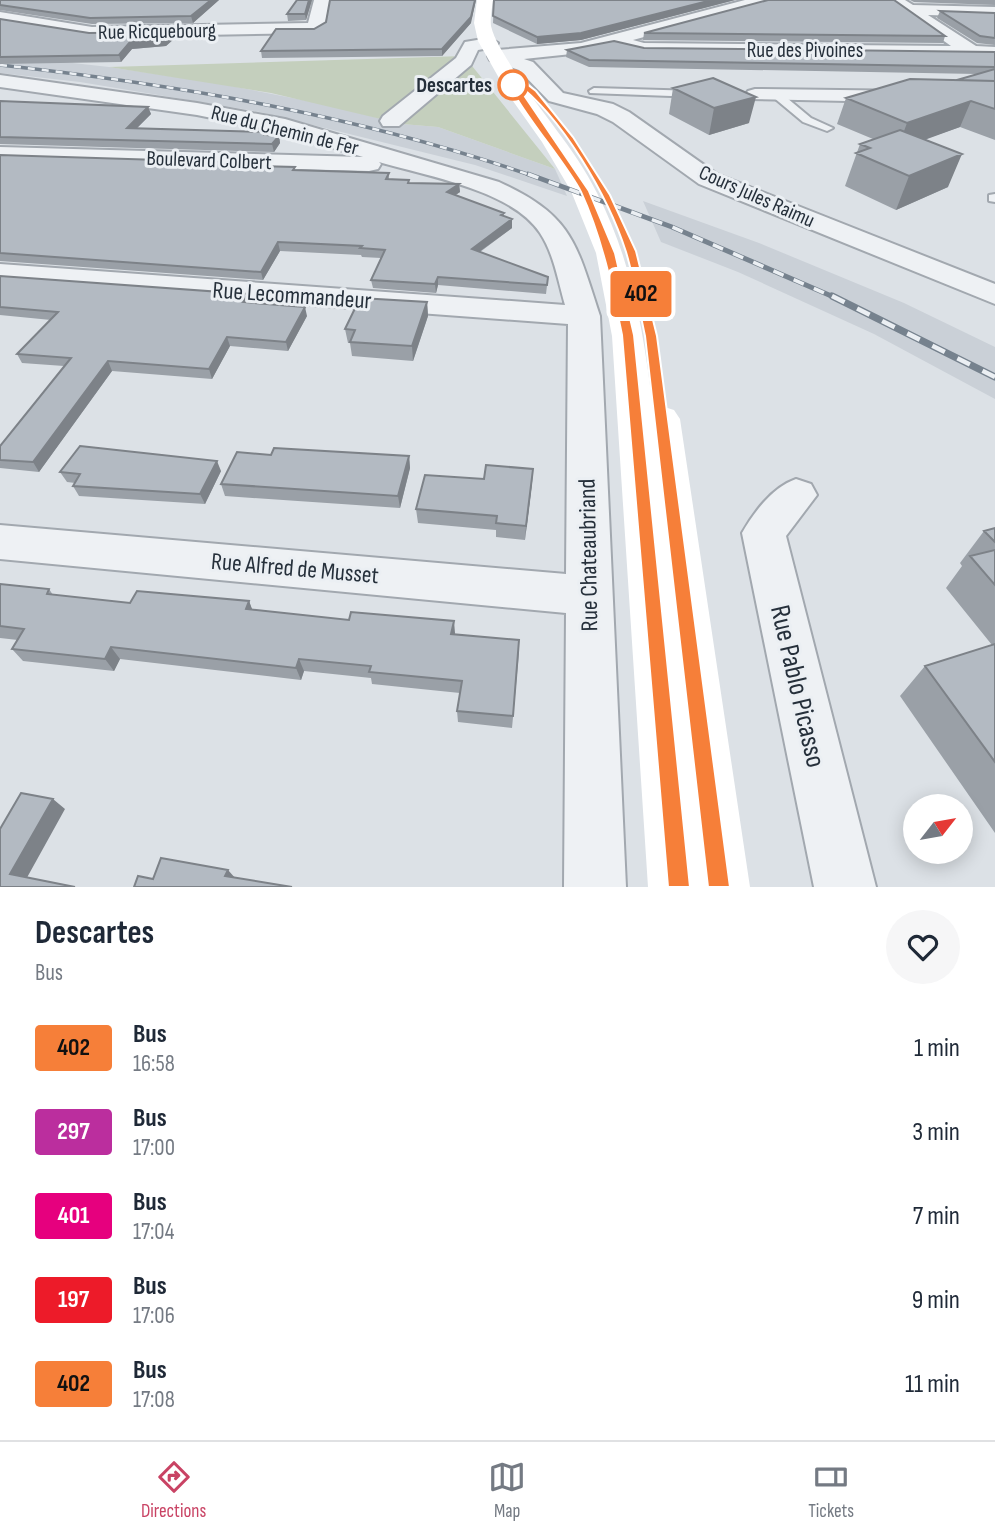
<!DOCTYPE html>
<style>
:root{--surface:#fff;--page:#f6f6f7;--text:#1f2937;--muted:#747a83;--line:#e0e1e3;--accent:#c94364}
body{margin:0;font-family:"Sofia Sans Condensed",sans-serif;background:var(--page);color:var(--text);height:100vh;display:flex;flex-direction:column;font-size:26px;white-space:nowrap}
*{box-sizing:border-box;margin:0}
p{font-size:23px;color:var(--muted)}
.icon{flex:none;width:38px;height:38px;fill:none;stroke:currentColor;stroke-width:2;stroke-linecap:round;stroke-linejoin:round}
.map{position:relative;height:887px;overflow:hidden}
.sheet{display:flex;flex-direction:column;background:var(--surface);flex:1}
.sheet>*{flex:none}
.badge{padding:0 14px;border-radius:5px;font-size:24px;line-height:46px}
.needle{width:46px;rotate:59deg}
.fabs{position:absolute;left:903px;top:794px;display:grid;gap:14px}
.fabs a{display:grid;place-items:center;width:70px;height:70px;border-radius:50%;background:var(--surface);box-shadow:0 4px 18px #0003;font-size:35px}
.map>.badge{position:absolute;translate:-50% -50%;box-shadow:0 0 0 4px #fff}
.round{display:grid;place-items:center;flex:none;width:74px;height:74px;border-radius:37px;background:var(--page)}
.overview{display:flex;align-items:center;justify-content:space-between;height:119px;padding:0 35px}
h1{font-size:33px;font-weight:700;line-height:52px}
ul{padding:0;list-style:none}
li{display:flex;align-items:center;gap:21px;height:84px;padding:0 35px}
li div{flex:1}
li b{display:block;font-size:26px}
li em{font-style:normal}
li .badge{min-width:77px;font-weight:700;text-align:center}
.tabs{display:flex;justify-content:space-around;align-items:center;height:98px;border-top:2px solid var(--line);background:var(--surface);font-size:19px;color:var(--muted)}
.tabs a{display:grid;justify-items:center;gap:4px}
.tabs .active{color:var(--accent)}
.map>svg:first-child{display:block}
.built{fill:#cad0d7}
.green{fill:#c4cfbd}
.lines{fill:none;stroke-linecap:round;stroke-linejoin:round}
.lane-casing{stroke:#a2a8af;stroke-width:4}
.street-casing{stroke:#a2a8af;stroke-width:4}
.lane{fill:#eef1f4;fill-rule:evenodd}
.street{fill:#eef1f4;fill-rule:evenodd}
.secondary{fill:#fff;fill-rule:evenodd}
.rail-far2-casing{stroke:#76828e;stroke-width:3.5}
.rail-far1-casing{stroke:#76828e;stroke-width:5}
.rail-casing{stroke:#76828e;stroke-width:7}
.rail-far2{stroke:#ebeff3;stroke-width:2.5;stroke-dasharray:7;stroke-linecap:butt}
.rail-far1{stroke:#ebeff3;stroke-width:3.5;stroke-dasharray:11;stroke-linecap:butt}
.rail{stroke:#ebeff3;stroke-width:4.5;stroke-dasharray:14;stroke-linecap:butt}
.wall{fill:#9aa0a7}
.shaded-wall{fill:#7d8288}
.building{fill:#b3bac2;stroke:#7d8288;stroke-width:2}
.line{fill:#f67f39;stroke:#fff;stroke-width:2}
.stop-dot{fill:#fff;stroke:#f67f39;stroke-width:3.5}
.labels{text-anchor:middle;stroke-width:6;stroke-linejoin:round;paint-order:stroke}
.far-street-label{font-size:21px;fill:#26303b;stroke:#ebeff3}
.far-stop-label{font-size:21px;font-weight:bold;fill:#26303b;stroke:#ebeff3;text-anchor:end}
.street-label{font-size:24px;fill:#26303b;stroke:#ebeff3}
.near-street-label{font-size:28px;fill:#26303b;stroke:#ebeff3}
</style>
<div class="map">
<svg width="995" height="887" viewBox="0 0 995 887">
<rect width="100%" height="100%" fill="#dce1e6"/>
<path class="built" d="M0 55 109 67 216 83 323 104 402 124 438 127 555 169 567 196 475 165 260 112 80 82 0 73Z
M643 201 759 243 904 303 995 347V399L874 334 738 272 661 242Z"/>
<path class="green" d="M464 56 555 169 438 127 402 124 271 93 109 67Z"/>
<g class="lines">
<defs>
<path id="lane" d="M594 88 698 91 703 94 698 97 590 93 589 91Z
M773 93H781L811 118 833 128 827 131 803 122 773 97Z
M995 194V202L989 201V195Z"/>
<path id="street" d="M314 0H330L324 28 315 33 92 37 0 22V12L92 27 308 23Z
M745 0H771L769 3 633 40 644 43 951 46 886 0H905L913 5 995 7V17L928 15 976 46 995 47V57L643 53 613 45 581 53 524 59 533 62 563 93 613 104 629 112 717 174 995 284V304L699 184 613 122 597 114 549 101 519 70 490 60 488 56 497 50 581 43Z
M489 38 498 43 495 47 478 50 471 65 399 126H383L380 121 383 116 456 58 465 42Z
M0 75 197 103 285 119 499 182C573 216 576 243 600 316L626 887H564L566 613 0 559V525L566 574 568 324 0 282V264L565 305C558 281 554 254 540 233 512 190 426 176 379 162L381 164 378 169 369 171 0 161V147L363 157 281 132 197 115 0 87Z
M755 89 995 92V104L748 99 745 95 748 91Z
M796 479 811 484 817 495 786 536 876 887H814L742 533C754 512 773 487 796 479Z"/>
</defs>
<use href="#lane" class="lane-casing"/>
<use href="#street" class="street-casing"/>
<use href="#lane" class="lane"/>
<use href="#street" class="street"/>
<path class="secondary" d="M477 0H493C492 8 490 18 491 26 495 42 505 55 513 69 539 111 575 148 597 193 632 261 644 333 653 409L661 406 674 410 680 419 750 887H648L612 336 596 253 571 191 542 142 508 94 478 41 474 23Z"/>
<defs>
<path id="rail-far2" d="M0 65C181 85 360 116 533 176"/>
<path id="rail-far1" d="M528 174 672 227 836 298"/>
<path id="rail" d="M832 296 995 377"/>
</defs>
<use href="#rail-far2" class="rail-far2-casing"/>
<use href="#rail-far1" class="rail-far1-casing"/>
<use href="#rail" class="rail-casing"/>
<use href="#rail-far2" class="rail-far2"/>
<use href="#rail-far1" class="rail-far1"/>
<use href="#rail" class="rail"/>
</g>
<path class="wall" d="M0 0H219L193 23 92 24 0 10Z
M312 0 306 20 288 21 287 14Z
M494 0H735L581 40 537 44 493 23Z
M910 0H995V5L914 2Z
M940 11 995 13V45L977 43 937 18Z
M0 19 89 33 173 32 175 38 166 46 132 49 121 62 0 64Z
M326 22 471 23 442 56 262 58 261 51 314 29Z
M644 33 945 36 943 43 643 40Z
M644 48 995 52V140L960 127 925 139 948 187 896 210 845 186 860 144 873 139 837 124 846 98 957 80 977 74 589 67 566 57 567 50Z
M673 88 749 123 709 135 669 114Z
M0 101 148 107 151 114 137 128 279 136 280 143 274 152 0 144Z
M0 155 295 167V170L389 173V179L410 183 459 184 460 192 455 195 504 213V216L512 228 480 252 548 277 546 294 438 285 436 293 373 288 371 280 381 258 362 257 361 255 280 251 263 280 0 261Z
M0 276 250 303 307 316 288 351 230 346 212 379 112 371 39 472 0 468V446L64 366 22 363 17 354 51 320 0 315Z
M427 302 428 316 413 361 352 356 350 343H348L345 329Z
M271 455 409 456 410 468 400 508 225 496 221 484Z
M533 469 532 483 525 540 496 537V530L418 523 416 509 484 479Z
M221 471 205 504 79 496 73 486 75 483 67 482 60 472Z
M995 528V833L900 696 925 666 992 645 946 588 962 566 960 563 984 531Z
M0 584 49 589 53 595 130 603 249 601 252 610 454 635 519 653 512 728 458 722 457 711 460 693 372 684 371 678 304 671 301 680 120 659 114 671 23 661 12 649 18 640 0 638Z"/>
<path class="shaded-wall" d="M211 0H219L193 23 191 16Z
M309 0H312L306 20 305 14Z
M475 0H476L471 23 442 56V49Z
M712 0H735L581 40 537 44V37Z
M173 32 175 38 166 46 132 49 121 62 119 55 130 42Z
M756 97 749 123 709 135 714 108Z
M971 101 960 127 897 150 907 123Z
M148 107 151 114 129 136 127 128Z
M279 136 280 143 274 152 272 144Z
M962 154 948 187 896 210 909 176Z
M459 184 460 192 447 201V192Z
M512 219V228L472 257V249Z
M278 242 280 251 263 280 261 272Z
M438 277V285L436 293 435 284Z
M248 294 251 303 243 302Z
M427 302 428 316 413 361 412 346Z
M305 307 307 316 288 351 286 342Z
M227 337 230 346 212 379 209 369Z
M108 361 112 371 39 472 33 462Z
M409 456 410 468 400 508 398 496Z
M217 461 221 471 205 504 200 494Z
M533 469 532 483 525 540 526 526Z
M249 601 254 614 246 609Z
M454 621 455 633 452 647 451 634Z
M111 647 120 659 114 671 105 659Z
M299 659 304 671 301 680 296 668Z
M53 799 65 809 24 883 10 874Z
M228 870 236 879 225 876Z"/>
<path class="building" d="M0 0H211L191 16 90 18 0 5Z
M297 0H309L305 14H287Z
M330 0H475L471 17 442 49 261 51 276 29H314L326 22Z
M494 0H712L581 33 537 37 493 16Z
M768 0H894L945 36 644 33Z
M940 11 995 13V38L980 36Z
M0 19 89 33 173 32 164 40 130 42 119 55 0 57Z
M614 41 644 48 995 52V67L589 60 567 50Z
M995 69V81L957 80Z
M713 78 756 97 714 108 673 88Z
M910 79 995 81V109L971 101 907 123 846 98Z
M0 101 148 107 127 128 268 132 265 135 279 136 272 144 0 137Z
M900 130 962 154 909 176 856 153 870 148 860 144Z
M0 155 259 163 257 166 295 167 293 170 389 173 386 179 409 180 408 183 459 184 447 192 504 213 501 215 512 219 472 249 548 277 547 285 438 277 435 284 371 280 385 250 360 248 362 246 278 242 261 272 0 253Z
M0 276 248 294 243 302 305 307 286 342 227 337 209 369 108 361 33 462 0 460V446L71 358 17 354 58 312 0 307Z
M360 298 427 302 412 346 350 342 355 330 345 329Z
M80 446 217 461 200 494 73 486 80 474 60 472Z
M274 448 409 456 398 496 221 484 237 452 271 455Z
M486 465 533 469 526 526 496 523 497 516 416 509 425 475 484 479Z
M995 528V542L984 531Z
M995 550V585L970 556Z
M0 584 49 589 47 594 130 603 137 591 249 601 246 609 349 620 351 612 454 621 451 634 519 640 513 716 457 711 462 681 369 672 371 666 299 659 296 668 111 647 105 659 12 649 24 629 0 626Z
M995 644V762L925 666Z
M21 793 53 799 10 874 75 887H0V829Z
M161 858 228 870 225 876 292 887H134L138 876 153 879Z"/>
<path class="line" d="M505 71H510L536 91 573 137 610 195 636 251 657 336 730 887H708L645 336C639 308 634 279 626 252 608 196 562 117 515 82L589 191 615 253 634 335 690 887H668L622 335C612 286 602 238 581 192 565 160 508 98 505 71Z"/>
<circle class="stop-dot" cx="513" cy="85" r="14"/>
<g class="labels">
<g class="far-street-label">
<text transform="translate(157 31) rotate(-1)" y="7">Rue Ricquebourg</text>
<text x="805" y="57">Rue des Pivoines</text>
<text transform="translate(285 130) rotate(14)" y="7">Rue du Chemin de Fer</text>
<text transform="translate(209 160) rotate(2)" y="7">Boulevard Colbert</text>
<text transform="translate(757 196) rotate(24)" y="7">Cours Jules Raimu</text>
</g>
<g class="far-stop-label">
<text x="492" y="92">Descartes</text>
</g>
<g class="street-label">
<text transform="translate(292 295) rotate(4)" y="8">Rue Lecommandeur</text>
<text transform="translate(588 555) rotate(-91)" y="8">Rue Chateaubriand</text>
<text transform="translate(295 568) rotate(5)" y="8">Rue Alfred de Musset</text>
</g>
<g class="near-street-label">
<text transform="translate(799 686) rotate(77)" y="10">Rue Pablo Picasso</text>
</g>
</g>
</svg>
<div class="fabs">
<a><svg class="needle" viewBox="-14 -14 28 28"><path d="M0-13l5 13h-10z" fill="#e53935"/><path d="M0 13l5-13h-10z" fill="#747a83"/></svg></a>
</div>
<b class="badge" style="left:641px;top:294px;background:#f67f39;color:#111">402</b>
</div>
<section class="sheet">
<div class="overview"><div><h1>Descartes</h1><p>Bus</p></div><a class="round"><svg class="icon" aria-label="heart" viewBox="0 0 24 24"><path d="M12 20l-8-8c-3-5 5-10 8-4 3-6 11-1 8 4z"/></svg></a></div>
<ul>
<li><span class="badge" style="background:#f67f39;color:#111">402</span><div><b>Bus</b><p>16:58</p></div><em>1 min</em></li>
<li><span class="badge" style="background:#bb2e9e;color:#fff">297</span><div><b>Bus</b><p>17:00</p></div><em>3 min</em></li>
<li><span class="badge" style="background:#e6007e;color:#fff">401</span><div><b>Bus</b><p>17:04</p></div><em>7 min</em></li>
<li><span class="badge" style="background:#ed1b29;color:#fff">197</span><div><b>Bus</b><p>17:06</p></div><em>9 min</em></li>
<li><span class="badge" style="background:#f67f39;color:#111">402</span><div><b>Bus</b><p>17:08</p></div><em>11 min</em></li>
</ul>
</section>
<nav class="tabs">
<a class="active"><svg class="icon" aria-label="directions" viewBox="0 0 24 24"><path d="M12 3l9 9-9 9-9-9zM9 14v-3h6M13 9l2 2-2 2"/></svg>Directions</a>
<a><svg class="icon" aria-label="map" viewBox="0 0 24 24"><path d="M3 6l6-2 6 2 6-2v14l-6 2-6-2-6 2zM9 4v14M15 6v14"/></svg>Map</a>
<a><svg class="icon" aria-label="tickets" viewBox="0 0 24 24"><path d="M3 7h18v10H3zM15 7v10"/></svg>Tickets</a>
</nav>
